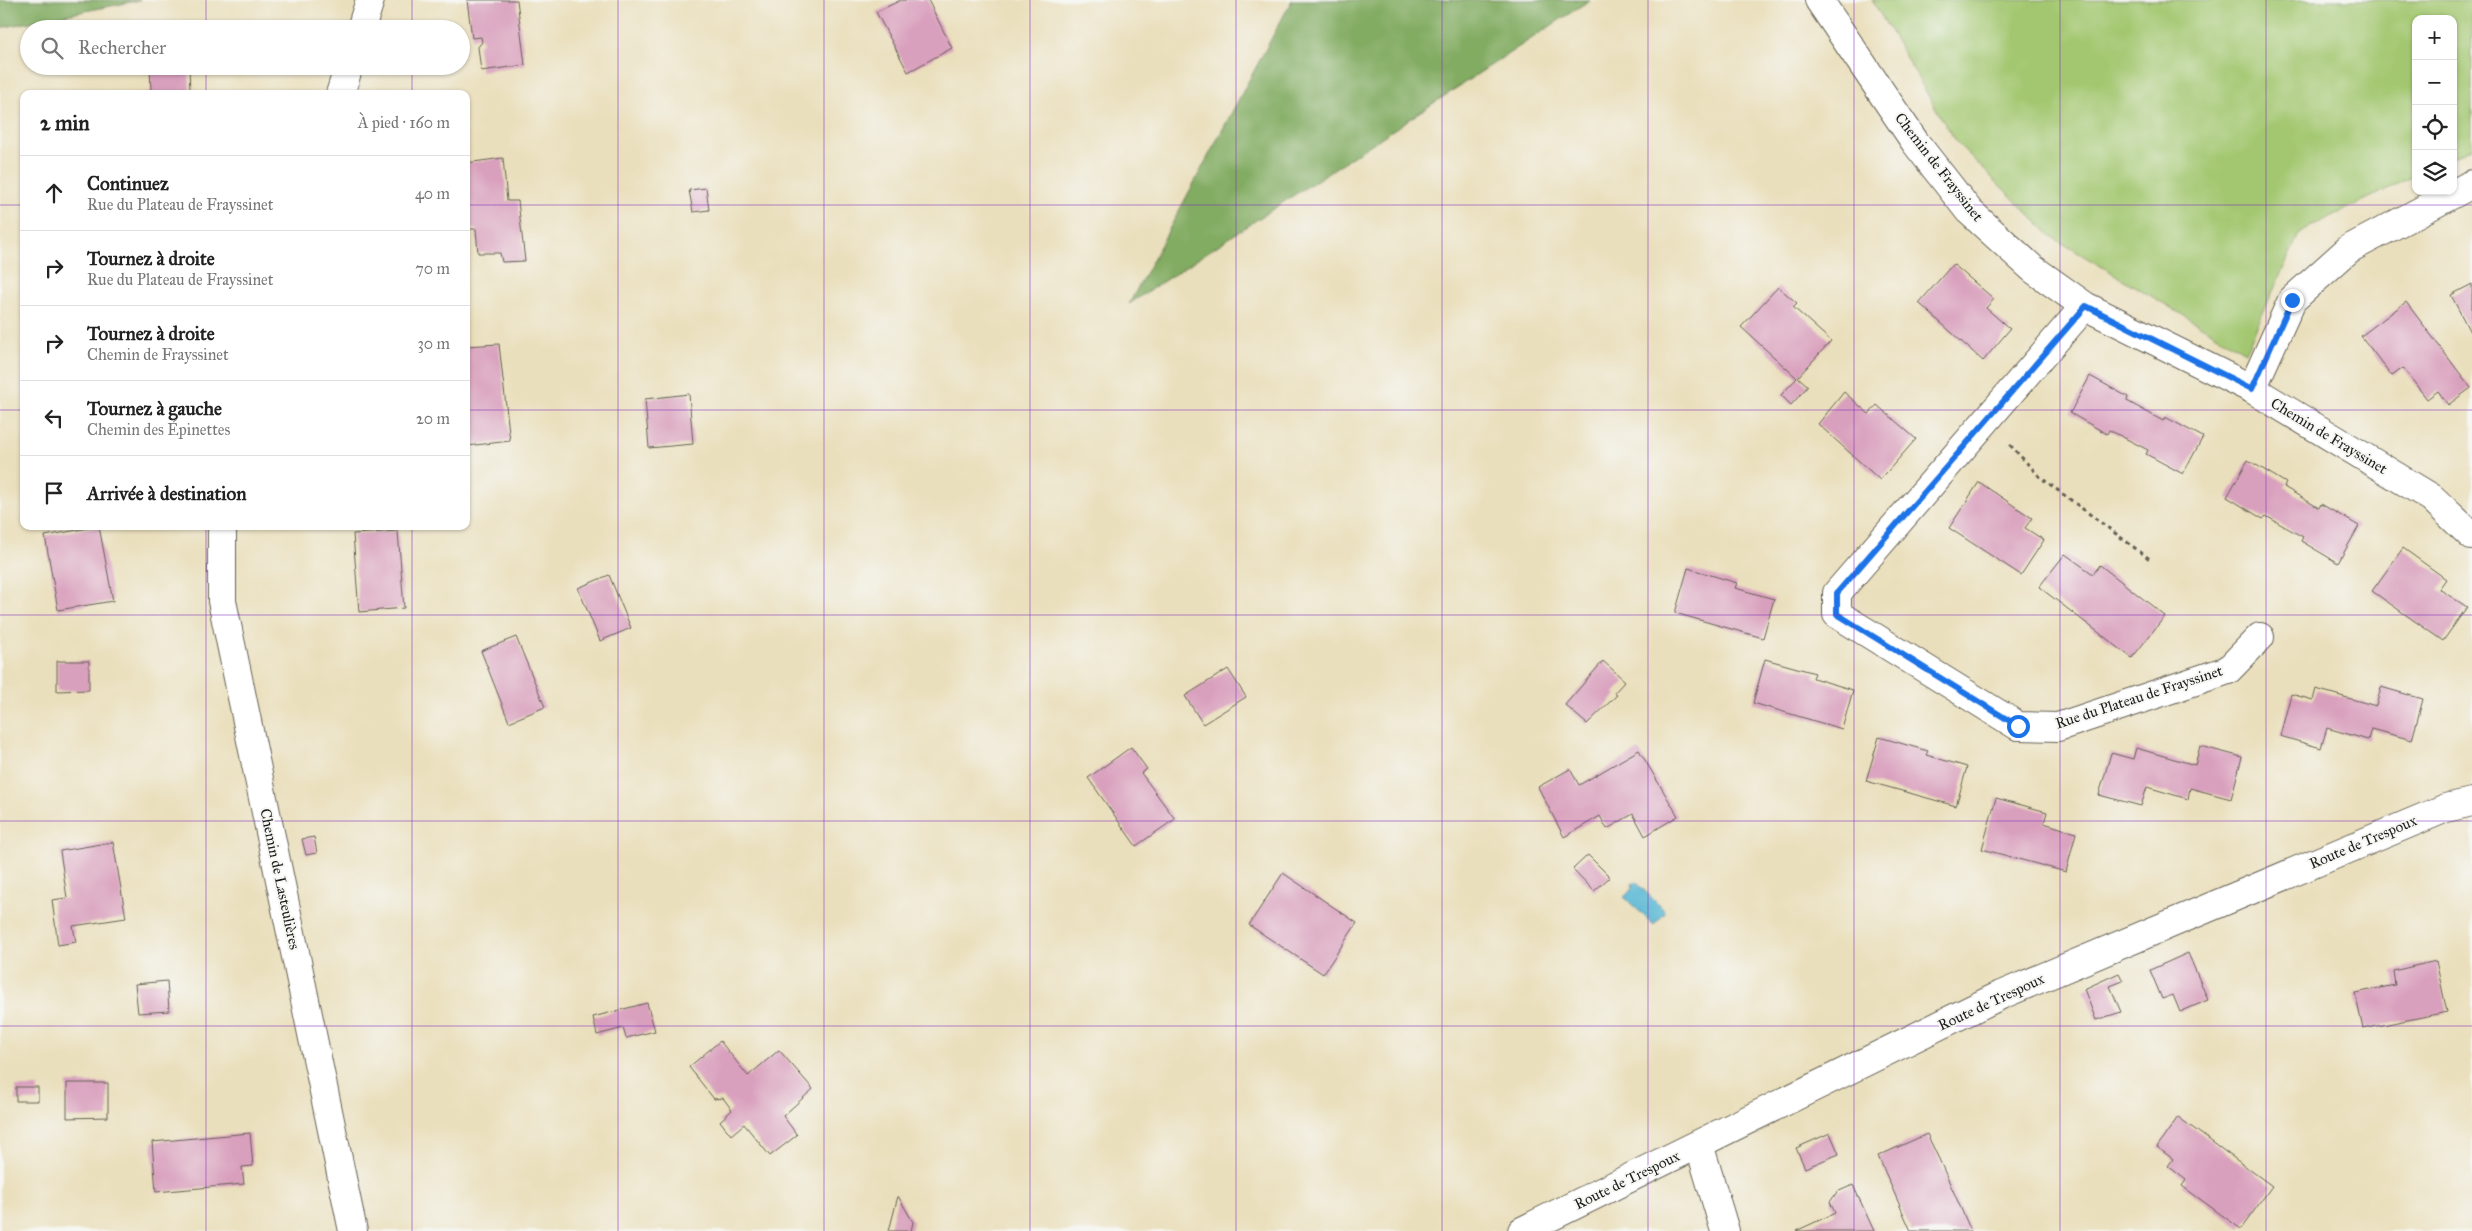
<!DOCTYPE html>
<html lang="fr">
<head>
<meta charset="utf-8">
<style>
  :root { --surface:#fff; --page:#f6f6f6; --text:#222; --muted:#767676; --line:#e0e0e0 }
  body { margin:0; font-family:"IM FELL Great Primer",serif; background:var(--page); color:var(--text) }
  .controls { position:absolute; right:15px; top:15px; display:grid; overflow:hidden; border-radius:10px; box-shadow:0 1px 4px #0004 }
  .controls button { width:45px; height:45px; display:grid; place-items:center; padding:0; border:0; border-bottom:1px solid var(--line); background:var(--surface); color:var(--text); font:25px sans-serif }
  .stop { position:absolute; width:15px; height:15px; margin:-11px; border:4px solid #1a73e8; border-radius:50%; background:#fff }
  .stop.end { background:#1a73e8; border-color:#fff; box-shadow:0 1px 5px #0008 }
  .list { margin:0; padding:0; list-style:none }
  h2 { display:flex; justify-content:space-between; align-items:center; height:65px; margin:0; padding:0 20px; font-size:21px }
  h2 small { font-size:16px; font-weight:400; color:var(--muted) }
  .list li { display:grid; grid-template-columns:32px 1fr auto; gap:15px; align-items:center; box-sizing:border-box; height:75px; padding:0 20px; border-top:1px solid var(--line) }
  .list b { display:block; font-size:19px; white-space:nowrap }
  .list p { margin:0; font-size:16px; white-space:nowrap; color:var(--muted) }
  .list em { font-size:16px; font-style:normal; color:var(--muted) }
  .icon { flex:none; width:28px; height:28px; fill:none; stroke:currentColor; stroke-width:2; stroke-linecap:round; stroke-linejoin:round }
  .map { position:relative; flex:none; width:2472px; height:1231px; overflow:hidden }
  .search { position:absolute; background:var(--surface); box-shadow:0 1px 4px #0004; left:20px; top:20px; width:450px; height:55px; display:flex; align-items:center; gap:12px; box-sizing:border-box; padding:0 18px; border-radius:28px; color:var(--muted); font-size:19px }
  .panel { position:absolute; background:var(--surface); box-shadow:0 1px 4px #0004; left:20px; top:90px; width:450px; height:440px; border-radius:10px }
  .map>svg:first-child { display:block }
  .green { fill:#a3c770; stroke:#607246 }
  .forest { fill:#82ac62; stroke:#4f643f }
  .water { fill:#54b6d3; stroke:#386978 }
  .building { fill:#d9a0bd }
  .lines { fill:none; stroke-linecap:round; stroke-linejoin:round }
  .minor-casing { stroke:#646054; stroke-width:30 }
  .path { stroke:#646054; stroke-width:3; stroke-dasharray:4 4; stroke-linecap:butt }
  .minor { stroke:#fff; stroke-width:28 }
  .route { stroke:#1a73e8; stroke-width:6 }
  .grid { fill:none; stroke:#7b2cbf; stroke-width:1; stroke-opacity:0.55 }
  .labels { text-anchor:middle; stroke-width:4; stroke-linejoin:round; paint-order:stroke }
  .street-label { font-size:15px; fill:#1c1c1c; stroke:#f6f6f2 }
</style>
</head>
<body>
<div class="map">
<svg width="2472" height="1231" viewBox="0 0 2472 1231">
  <rect width="100%" height="100%" fill="#f6f6f2"/>
  <filter id="ink" filterUnits="userSpaceOnUse"><feTurbulence type="fractalNoise" baseFrequency=".02" numOctaves="2"/><feDisplacementMap in="SourceGraphic" scale="10" xChannelSelector="R" yChannelSelector="G"/><feConvolveMatrix kernelMatrix="1 2 1 2 8 2 1 2 1" color-interpolation-filters="sRGB"/></filter>
  <filter id="wash" filterUnits="userSpaceOnUse"><feTurbulence type="fractalNoise" baseFrequency=".0096" numOctaves="4" result="noise"/><feDisplacementMap in="SourceGraphic" scale="20" xChannelSelector="R" yChannelSelector="G"/><feGaussianBlur stdDeviation="1.12" result="paint"/><feColorMatrix in="noise" values="0 0 0 0 0 0 0 0 0 0 0 0 0 0 0 0 0 1.4 0 .05"/><feComposite in="paint" operator="in"/></filter>
  <g filter="url(#wash)">
    <rect width="100%" height="100%" fill="#eadfbc"/>
    <path class="green" d="M 1872,0 L 2472,0 L 2472,148 L 2453,157 L 2453,19 L 2416,19 L 2416,175 L 2300,232 L 2245,352 L 2052,237 L 1955,141 Z"/>
    <path class="forest" d="M 0,0 L 141,0 L 0,28 Z
      M 1292,0 L 1590,0 L 1129,304 Z"/>
    <path class="water" d="M 1636,882 L 1666,912 L 1654,925 L 1624,897 L 1633,888 L 1632,884 Z"/>
    <g id="blocks">
      <path class="building" d="M 467,0 L 517,0 L 525,65 L 481,71 L 478,47 L 482,42 L 481,37 L 472,38 Z
        M 901,0 L 928,0 L 952,48 L 908,72 L 876,12 Z
        M 150,66 L 189,66 L 190,94 L 134,94 L 151,92 Z
        M 503,158 L 507,201 L 518,201 L 525,261 L 502,262 L 500,253 L 478,253 L 476,229 L 466,229 L 466,163 Z
        M 706,188 L 709,210 L 693,212 L 689,190 Z
        M 1953,264 L 1994,299 L 1986,308 L 2010,329 L 1983,361 L 1919,303 Z
        M 2472,284 L 2472,331 L 2470,332 L 2451,295 Z
        M 1778,287 L 1797,303 L 1793,307 L 1831,341 L 1798,377 L 1808,386 L 1791,405 L 1781,395 L 1797,378 L 1741,327 Z
        M 2406,302 L 2471,388 L 2448,405 L 2438,391 L 2427,399 L 2403,368 L 2392,376 L 2361,336 Z
        M 499,344 L 510,441 L 467,446 L 466,346 Z
        M 2090,376 L 2128,397 L 2127,401 L 2163,421 L 2165,417 L 2203,437 L 2183,474 L 2146,454 L 2148,450 L 2109,430 L 2107,434 L 2070,413 Z
        M 1844,392 L 1869,414 L 1877,405 L 1916,439 L 1880,480 L 1818,424 Z
        M 689,394 L 693,444 L 649,448 L 645,399 Z
        M 2248,460 L 2286,483 L 2284,487 L 2319,508 L 2321,504 L 2359,526 L 2338,563 L 2301,541 L 2303,537 L 2266,516 L 2263,519 L 2227,497 Z
        M 1979,482 L 2032,518 L 2025,528 L 2044,540 L 2021,575 L 1949,528 Z
        M 99,526 L 113,601 L 58,610 L 45,536 Z
        M 398,531 L 404,608 L 359,612 L 353,534 Z
        M 2403,548 L 2446,579 L 2439,589 L 2467,607 L 2443,641 L 2372,591 Z
        M 2065,554 L 2093,574 L 2100,565 L 2165,616 L 2132,658 L 2039,587 Z
        M 1688,568 L 1737,583 L 1735,588 L 1774,599 L 1763,638 L 1675,613 Z
        M 609,575 L 631,628 L 600,641 L 578,588 Z
        M 516,637 L 545,707 L 509,722 L 481,651 Z
        M 1765,659 L 1815,673 L 1813,678 L 1853,690 L 1842,729 L 1753,703 Z
        M 57,661 L 89,661 L 89,690 L 57,691 Z
        M 1603,661 L 1625,681 L 1614,693 L 1617,695 L 1587,724 L 1565,705 Z
        M 1228,669 L 1246,697 L 1203,724 L 1185,696 Z
        M 2381,687 L 2423,699 L 2412,740 L 2371,729 L 2368,740 L 2327,728 L 2321,748 L 2280,736 L 2291,694 L 2313,700 L 2316,689 L 2376,706 Z
        M 1879,737 L 1928,751 L 1926,755 L 1967,767 L 1956,806 L 1866,781 Z
        M 2200,746 L 2242,757 L 2231,799 L 2190,788 L 2188,799 L 2147,787 L 2141,806 L 2099,795 L 2111,753 L 2133,759 L 2136,748 L 2195,765 Z
        M 1131,747 L 1147,769 L 1141,773 L 1175,819 L 1136,846 L 1088,778 Z
        M 1639,750 L 1678,816 L 1645,836 L 1633,814 L 1607,829 L 1600,816 L 1564,837 L 1538,787 L 1570,769 L 1579,785 Z
        M 1996,798 L 2047,812 L 2044,823 L 2076,833 L 2066,872 L 1982,849 Z
        M 314,837 L 317,853 L 306,855 L 302,839 Z
        M 113,842 L 126,918 L 73,926 L 76,942 L 58,945 L 52,900 L 67,898 L 60,851 Z
        M 1588,855 L 1610,877 L 1594,891 L 1573,869 Z
        M 1283,873 L 1357,923 L 1323,974 L 1249,925 Z
        M 2188,953 L 2208,1000 L 2180,1012 L 2173,995 L 2162,999 L 2150,970 Z
        M 2436,961 L 2447,1012 L 2363,1029 L 2355,993 L 2395,985 L 2393,971 Z
        M 2119,973 L 2123,981 L 2110,986 L 2121,1012 L 2096,1020 L 2084,989 Z
        M 167,981 L 169,1011 L 138,1013 L 135,984 Z
        M 647,1003 L 655,1031 L 626,1038 L 623,1028 L 597,1035 L 593,1017 Z
        M 720,1041 L 748,1076 L 779,1050 L 813,1089 L 783,1116 L 797,1135 L 770,1156 L 744,1124 L 731,1135 L 720,1121 L 732,1110 L 723,1098 L 714,1099 L 689,1067 Z
        M 67,1083 L 108,1083 L 108,1117 L 67,1118 Z
        M 16,1087 L 38,1087 L 38,1101 L 16,1101 Z
        M 2178,1117 L 2272,1186 L 2241,1229 L 2182,1186 L 2186,1180 L 2168,1166 L 2173,1159 L 2157,1147 Z
        M 250,1133 L 253,1166 L 242,1167 L 244,1184 L 156,1192 L 152,1142 Z
        M 1830,1133 L 1839,1154 L 1805,1168 L 1796,1148 Z
        M 1927,1134 L 1939,1159 L 1971,1231 L 1911,1231 L 1878,1156 Z
        M 1853,1185 L 1874,1231 L 1796,1231 L 1835,1213 L 1830,1202 L 1837,1192 Z
        M 898,1196 L 913,1222 L 911,1231 L 889,1231 Z"/>
    </g>
  </g>
  <g filter="url(#ink)">
    <use href="#blocks" fill-opacity="0" stroke="#646054" stroke-width="1"/>
    <g class="lines">
      <g class="minor-casing">
        <path id="minor" d="M 1819,0 L 1915,142 L 1969,211 L 2033,269 L 2085,306 L 2252,389 L 2432,498 L 2472,536
          M 361,29 L 370,0
          M 340,94 L 349,66
          M 2085,306 L 1837,593 L 1837,614 L 2018,726 L 2058,727 L 2228,670 L 2260,637
          M 2252,389 L 2292,300 L 2349,249 L 2472,184
          M 222,526 L 222,601 L 353,1231
          M 1699,1144 L 1725,1231
          M 1522,1231 L 2001,995 L 2446,808 L 2472,802"/>
      </g>
      <path class="path" d="M 2010,445 L 2040,477 L 2151,560"/>
      <use href="#minor" class="minor"/>
    </g>
  </g>
  <g class="lines" filter="url(#ink)">
    <path class="route" d="M 2018,726 L 1837,614 L 1837,593 L 2086,306 L 2252,389 L 2292,300"/>
  </g>
  <path class="grid" d="M 206,0 L 206,29M 412,0 L 412,29M 618,0 L 618,1231M 824,0 L 824,1231M 1030,0 L 1030,1231M 1236,0 L 1236,1231M 1442,0 L 1442,1231M 1648,0 L 1648,1231M 1854,0 L 1854,1231M 2060,0 L 2060,1231M 2266,0 L 2266,1231M 206,66 L 206,94M 412,66 L 412,94M 0,205 L 24,205M 466,205 L 2472,205M 0,410 L 24,410M 466,410 L 2472,410M 206,526 L 206,1231M 412,526 L 412,1231M 0,615 L 2472,615M 0,821 L 2472,821M 0,1026 L 2472,1026"/>
  <g class="labels">
    <g class="street-label">
      <text transform="translate(1939 167) rotate(52)" y="5">Chemin de Frayssinet</text>
      <text transform="translate(2329 436) rotate(31)" y="5">Chemin de Frayssinet</text>
      <text transform="translate(2139 697) rotate(-18)" y="5">Rue du Plateau de Frayssinet</text>
      <text transform="translate(2363 842) rotate(-23)" y="5">Route de Trespoux</text>
      <text transform="translate(280 879) rotate(78)" y="5">Chemin de Lasteulières</text>
      <text transform="translate(1991 1002) rotate(-25)" y="5">Route de Trespoux</text>
      <text transform="translate(1627 1180) rotate(-26)" y="5">Route de Trespoux</text>
    </g>
  </g>
</svg>
<div class="controls">
<button>+</button>
<button>−</button>
<button><svg class="icon" aria-label="locate" viewBox="0 0 24 24"><circle cx="12" cy="12" r="6"/><path d="M12 2v4M12 18v4M2 12h4M18 12h4"/></svg></button>
<button><svg class="icon" aria-label="layers" viewBox="0 0 24 24"><path d="M12 4l9 5-9 5-9-5zM3 14l9 5 9-5"/></svg></button>
</div>
<div class="stop" style="left:2018px;top:726px"></div>
<div class="stop end" style="left:2292px;top:300px"></div>
<div class="search"><svg class="icon" aria-label="search" viewBox="0 0 24 24"><circle cx="10" cy="10" r="6"/><path d="M15 15l6 6"/></svg>Rechercher</div>
<section class="panel">
<h2>2 min<small>À pied · 160 m</small></h2>
<ul class="list">
<li><svg class="icon" aria-label="ahead" viewBox="0 0 24 24"><path d="M12 20V5M6 11l6-6 6 6"/></svg><div><b>Continuez</b><p>Rue du Plateau de Frayssinet</p></div><em>40 m</em></li>
<li><svg class="icon" aria-label="right" viewBox="0 0 24 24"><path d="M7 20v-9h11M14 6l5 5-5 5"/></svg><div><b>Tournez à droite</b><p>Rue du Plateau de Frayssinet</p></div><em>70 m</em></li>
<li><svg class="icon" aria-label="right" viewBox="0 0 24 24"><path d="M7 20v-9h11M14 6l5 5-5 5"/></svg><div><b>Tournez à droite</b><p>Chemin de Frayssinet</p></div><em>30 m</em></li>
<li><svg class="icon" aria-label="left" viewBox="0 0 24 24"><path d="M17 20v-9H6M10 6l-5 5 5 5"/></svg><div><b>Tournez à gauche</b><p>Chemin des Épinettes</p></div><em>20 m</em></li>
<li><svg class="icon" aria-label="arrive" viewBox="0 0 24 24"><path d="M6 21V4h12l-3 4 3 4H6"/></svg><div><b>Arrivée à destination</b></div></li>
</ul>
</section>
</div>
</body>
</html>
